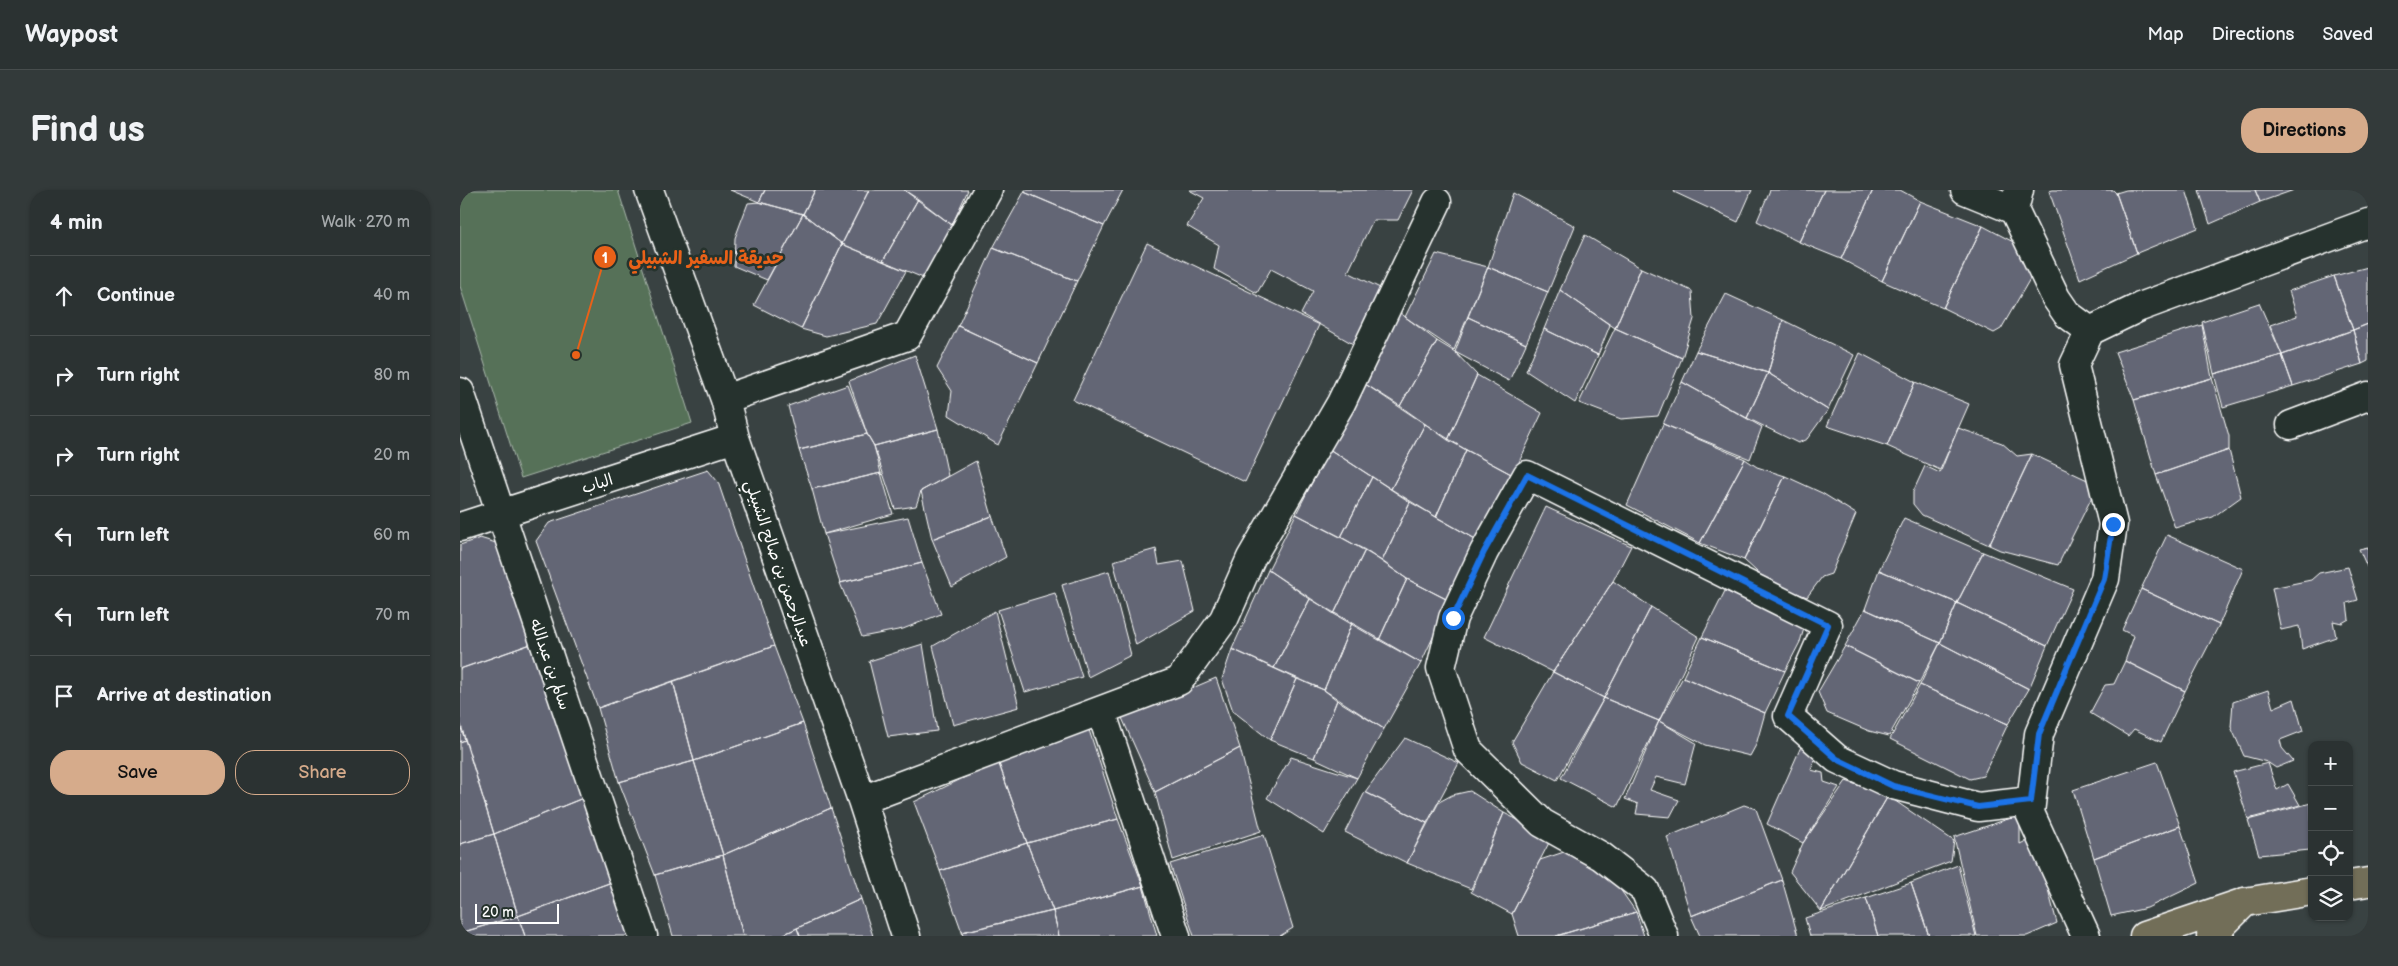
<!DOCTYPE html>
<html lang="en">
<head>
<meta charset="utf-8">
<style>
  :root { --surface:#2b3232; --page:#333a3a; --text:#f1f3f6; --muted:#a6aaac; --line:#474d4d; --accent:#d6ab8b }
  body { margin:0; font-family:"Balsamiq Sans","Playpen Sans Arabic",sans-serif; background:var(--page); color:var(--text) }
  .controls { position:absolute; right:15px; bottom:15px; display:grid; overflow:hidden; border-radius:10px; box-shadow:0 1px 4px #0004 }
  .controls button { width:45px; height:45px; display:grid; place-items:center; padding:0; border:0; border-bottom:1px solid var(--line); background:var(--surface); color:var(--text); font:25px sans-serif }
  .scale { position:absolute; left:15px; bottom:12px; width:84px; box-sizing:border-box; padding-left:5px; border:2px solid #fff; border-top:0; font-size:14px; line-height:18px; white-space:nowrap; color:#fff; -webkit-text-stroke:4px #26332d; paint-order:stroke }
  .stop { position:absolute; width:15px; height:15px; margin:-11px; border:4px solid #1a73e8; border-radius:50%; background:#fff }
  .stop.end { background:#1a73e8; border-color:#fff; box-shadow:0 1px 5px #0008 }
  .list { margin:0; padding:0; list-style:none }
  h2 { display:flex; justify-content:space-between; align-items:center; height:65px; margin:0; padding:0 20px; font-size:21px }
  h2 small { font-size:16px; font-weight:400; color:var(--muted) }
  .list li { display:grid; grid-template-columns:32px 1fr auto; gap:15px; align-items:center; box-sizing:border-box; height:80px; padding:0 20px; border-top:1px solid var(--line) }
  .list b { display:block; font-size:19px; white-space:nowrap }
  .list em { font-size:16px; font-style:normal; color:var(--muted) }
  .actions { display:flex; gap:10px; padding:15px 20px }
  .actions a { flex:1; padding:11px 0; border:1px solid var(--accent); border-radius:20px; text-align:center; font-size:18px; color:var(--accent) }
  .actions .main { background:var(--accent); color:#111 }
  .icon { flex:none; width:28px; height:28px; fill:none; stroke:currentColor; stroke-width:2; stroke-linecap:round; stroke-linejoin:round }
  .map { position:relative; flex:none; width:1908px; height:746px; overflow:hidden; border-radius:20px }
  header { display:flex; align-items:center; gap:30px; box-sizing:border-box; height:70px; padding:0 25px; background:var(--surface); border-bottom:1px solid var(--line) }
  header strong { font-size:24px }
  nav { display:flex; gap:28px; margin-inline-start:auto; font-size:18px }
  .intro { display:flex; align-items:center; justify-content:space-between; box-sizing:border-box; height:120px; padding:0 30px }
  h1 { margin:0; font-size:35px }
  .button { padding:12px 22px; border-radius:20px; background:var(--accent); color:#111; font-size:18px; font-weight:700 }
  main { display:flex; gap:30px; padding:0 30px }
  aside { flex:1; background:var(--surface); border-radius:20px; box-shadow:0 1px 4px #0004 }
  .map>svg:first-child { display:block }
  .green { fill:#567158; stroke:#aab8ac }
  .building { fill:#646674; stroke:#fff }
  .lines { fill:none; stroke-linecap:round; stroke-linejoin:round }
  .minor-casing { stroke:#fff; stroke-width:31 }
  .major-casing { stroke:#fff; stroke-width:31 }
  .highway-casing { stroke:#fff; stroke-width:31 }
  .minor { stroke:#26332d; stroke-width:28 }
  .major { stroke:#726e59; stroke-width:28 }
  .highway { stroke:#726e59; stroke-width:28 }
  .route { stroke:#1a73e8; stroke-width:6 }
  .labels { text-anchor:middle; stroke-width:5; stroke-linejoin:round; paint-order:stroke }
  .street-label { font-size:16px; fill:#fff; stroke:#26332d }
  .leader { fill:none; stroke:#e96118; stroke-width:2 }
  .callout-dot { fill:#e96118; stroke:#26332d; stroke-width:2 }
  .mark-label { font-size:15px; text-anchor:middle; font-weight:bold; fill:#fff }
  .callout-label { font-size:18px; text-anchor:middle; font-weight:bold; fill:#e96118; stroke:#26332d; stroke-width:5; stroke-linejoin:round; paint-order:stroke }
</style>
</head>
<body>
<header>
<strong>Waypost</strong>
<nav><a>Map</a><a>Directions</a><a>Saved</a></nav>
</header>
<div class="intro"><h1>Find us</h1><a class="button">Directions</a></div>
<main>
<aside>
<h2>4 min<small>Walk · 270 m</small></h2>
<ul class="list">
<li><svg class="icon" aria-label="ahead" viewBox="0 0 24 24"><path d="M12 20V5M6 11l6-6 6 6"/></svg><div><b>Continue</b></div><em>40 m</em></li>
<li><svg class="icon" aria-label="right" viewBox="0 0 24 24"><path d="M7 20v-9h11M14 6l5 5-5 5"/></svg><div><b>Turn right</b></div><em>80 m</em></li>
<li><svg class="icon" aria-label="right" viewBox="0 0 24 24"><path d="M7 20v-9h11M14 6l5 5-5 5"/></svg><div><b>Turn right</b></div><em>20 m</em></li>
<li><svg class="icon" aria-label="left" viewBox="0 0 24 24"><path d="M17 20v-9H6M10 6l-5 5 5 5"/></svg><div><b>Turn left</b></div><em>60 m</em></li>
<li><svg class="icon" aria-label="left" viewBox="0 0 24 24"><path d="M17 20v-9H6M10 6l-5 5 5 5"/></svg><div><b>Turn left</b></div><em>70 m</em></li>
<li><svg class="icon" aria-label="arrive" viewBox="0 0 24 24"><path d="M6 21V4h12l-3 4 3 4H6"/></svg><div><b>Arrive at destination</b></div></li>
</ul>
<div class="actions"><a class="main">Save</a><a>Share</a></div>
</aside>
<div class="map">
<svg width="1908" height="746" viewBox="0 0 1908 746">
  <rect width="100%" height="100%" fill="#394242"/>
  <filter id="ink" filterUnits="userSpaceOnUse"><feTurbulence type="fractalNoise" baseFrequency=".02" numOctaves="2"/><feDisplacementMap in="SourceGraphic" scale="10" xChannelSelector="R" yChannelSelector="G"/><feConvolveMatrix kernelMatrix="1 2 1 2 8 2 1 2 1" color-interpolation-filters="sRGB"/></filter>
  <g filter="url(#ink)">
    <path class="green" d="M 158,0 L 232,233 L 61,288 L 0,96 L 0,0 Z"/>
    <path class="building" d="M 270,0 L 305,0 L 299,12 Z
      M 305,0 L 355,0 L 343,24 L 299,12 Z
      M 355,0 L 409,0 L 382,54 L 343,24 Z
      M 409,0 L 444,0 L 458,9 L 423,71 L 382,54 Z
      M 444,0 L 508,0 L 492,35 Z
      M 565,0 L 663,0 L 644,36 L 564,2 Z
      M 729,0 L 953,0 L 938,30 L 913,30 L 888,82 L 922,99 L 893,154 L 841,124 L 853,101 L 811,79 L 797,103 L 754,79 L 759,55 L 727,36 L 744,8 Z
      M 1215,0 L 1292,0 L 1278,32 L 1214,2 Z
      M 1310,0 L 1364,0 L 1339,52 L 1297,31 Z
      M 1364,0 L 1413,0 L 1381,69 L 1339,52 Z
      M 1413,0 L 1440,0 L 1460,11 L 1422,91 L 1381,69 Z
      M 1593,0 L 1653,0 L 1656,3 L 1677,63 L 1620,89 L 1589,1 Z
      M 1666,0 L 1726,0 L 1738,38 L 1677,63 L 1656,3 Z
      M 1739,0 L 1795,0 L 1800,12 L 1750,34 Z
      M 1795,0 L 1834,0 L 1800,12 Z
      M 564,2 L 644,36 L 617,91 L 533,58 Z
      M 1053,3 L 1115,36 L 1088,102 L 1028,77 Z
      M 458,9 L 492,35 L 468,90 L 423,71 Z
      M 1460,11 L 1523,36 L 1483,118 L 1422,91 Z
      M 299,12 L 343,24 L 307,90 L 274,76 L 275,48 L 288,13 Z
      M 343,24 L 382,54 L 341,139 L 294,115 Z
      M 1523,36 L 1559,55 L 1571,87 L 1541,139 L 1534,143 L 1483,118 Z
      M 1125,45 L 1181,78 L 1155,138 L 1100,100 Z
      M 687,53 L 859,135 L 785,292 L 613,210 Z
      M 382,54 L 446,81 L 417,134 L 366,146 L 341,139 Z
      M 533,58 L 617,91 L 578,173 L 498,136 Z
      M 976,64 L 1028,77 L 994,160 L 945,127 Z
      M 1028,77 L 1088,102 L 1066,154 L 1008,127 Z
      M 1908,77 L 1908,134 L 1893,140 L 1874,86 Z
      M 1181,78 L 1232,101 L 1234,129 L 1222,168 L 1155,138 Z
      M 1874,86 L 1893,140 L 1822,165 L 1810,135 L 1837,126 L 1829,101 Z
      M 1100,100 L 1150,135 L 1138,165 L 1084,139 Z
      M 1266,104 L 1323,130 L 1308,183 L 1236,161 Z
      M 1799,113 L 1822,165 L 1754,184 L 1742,132 Z
      M 935,119 L 977,151 L 940,216 L 902,192 Z
      M 1008,127 L 1066,154 L 1049,191 L 995,162 Z
      M 1323,130 L 1394,165 L 1368,220 L 1308,183 Z
      M 1908,134 L 1908,171 L 1902,174 L 1893,140 Z
      M 1742,135 L 1752,188 L 1674,210 L 1655,162 Z
      M 498,136 L 578,173 L 538,255 L 489,225 L 492,201 L 477,178 Z
      M 1155,138 L 1222,168 L 1198,226 L 1161,229 L 1119,213 Z
      M 1084,139 L 1138,165 L 1115,213 L 1066,181 Z
      M 1893,140 L 1902,174 L 1833,196 L 1822,165 Z
      M 977,151 L 995,162 L 1017,185 L 988,250 L 940,216 Z
      M 1236,161 L 1308,183 L 1287,228 L 1222,192 Z
      M 1400,163 L 1455,192 L 1427,256 L 1367,236 Z
      M 455,165 L 478,239 L 414,256 L 407,244 L 389,191 Z
      M 1822,165 L 1833,196 L 1763,217 L 1754,184 Z
      M 1308,183 L 1368,220 L 1347,249 L 1338,253 L 1287,228 Z
      M 1017,185 L 1082,223 L 1053,285 L 988,250 Z
      M 1752,188 L 1769,246 L 1769,260 L 1696,285 L 1674,210 Z
      M 902,192 L 965,234 L 931,299 L 869,259 Z
      M 1222,192 L 1302,237 L 1290,269 L 1203,234 Z
      M 1455,192 L 1509,214 L 1480,280 L 1427,256 Z
      M 388,195 L 407,244 L 339,260 L 328,216 Z
      M 965,234 L 1006,260 L 976,327 L 931,299 Z
      M 1203,234 L 1285,269 L 1240,353 L 1167,315 Z
      M 1498,238 L 1542,253 L 1557,266 L 1572,264 L 1529,355 L 1462,325 L 1453,314 L 1453,302 L 1465,276 L 1480,283 Z
      M 478,239 L 488,286 L 461,301 L 456,316 L 435,319 L 414,256 Z
      M 407,244 L 414,256 L 421,283 L 352,299 L 339,260 Z
      M 869,259 L 912,287 L 881,347 L 836,324 Z
      M 1006,260 L 1053,285 L 1019,351 L 976,327 Z
      M 1769,260 L 1781,307 L 1753,327 L 1715,338 L 1696,285 Z
      M 1572,264 L 1638,295 L 1598,375 L 1540,360 L 1529,355 Z
      M 1285,269 L 1297,277 L 1325,286 L 1284,370 L 1240,353 Z
      M 516,271 L 532,326 L 472,349 L 461,301 Z
      M 248,280 L 258,292 L 314,456 L 138,518 L 76,351 L 89,333 Z
      M 421,283 L 433,324 L 364,344 L 352,299 Z
      M 1325,286 L 1362,303 L 1396,324 L 1371,384 L 1362,387 L 1347,407 L 1308,392 L 1284,370 Z
      M 912,287 L 950,312 L 922,371 L 881,347 Z
      M 950,312 L 1019,351 L 990,411 L 947,389 L 922,371 Z
      M 1086,317 L 1171,356 L 1153,391 L 1093,482 L 1024,447 Z
      M 836,324 L 905,360 L 874,424 L 808,380 Z
      M 532,326 L 546,367 L 492,397 L 472,349 Z
      M 448,327 L 462,373 L 380,393 L 364,344 Z
      M 1444,328 L 1523,362 L 1497,413 L 1419,380 Z
      M 1707,345 L 1783,379 L 1759,435 L 1681,399 Z
      M 20,348 L 36,353 L 71,454 L 0,479 L 0,355 Z
      M 1908,357 L 1908,379 L 1899,359 Z
      M 696,359 L 699,375 L 723,371 L 735,421 L 676,455 L 653,371 Z
      M 905,360 L 947,389 L 919,450 L 874,424 Z
      M 1523,362 L 1613,399 L 1587,456 L 1497,413 Z
      M 462,373 L 481,424 L 443,439 L 402,447 L 380,393 Z
      M 1888,377 L 1898,410 L 1887,413 L 1889,429 L 1882,433 L 1873,431 L 1876,447 L 1842,459 L 1839,436 L 1821,440 L 1812,398 L 1851,390 L 1859,383 Z
      M 808,380 L 850,409 L 814,478 L 772,459 Z
      M 1419,380 L 1497,413 L 1480,453 L 1405,419 Z
      M 649,381 L 671,465 L 628,487 L 602,395 Z
      M 947,389 L 990,411 L 961,473 L 919,450 Z
      M 1153,391 L 1191,417 L 1144,508 L 1093,482 Z
      M 1681,399 L 1759,435 L 1725,501 L 1665,471 L 1674,446 L 1662,440 Z
      M 1265,401 L 1345,435 L 1340,452 L 1325,481 L 1242,447 Z
      M 595,403 L 622,487 L 565,502 L 538,420 Z
      M 850,409 L 892,433 L 864,500 L 814,478 Z
      M 1497,413 L 1587,456 L 1569,499 L 1480,453 Z
      M 1191,417 L 1239,447 L 1199,531 L 1144,508 Z
      M 1405,419 L 1480,453 L 1459,493 L 1385,456 Z
      M 535,421 L 559,517 L 493,535 L 473,456 Z
      M 892,433 L 961,473 L 924,539 L 864,500 Z
      M 1242,447 L 1325,481 L 1305,523 L 1223,487 Z
      M 1480,453 L 1569,499 L 1548,534 L 1460,495 Z
      M 71,454 L 123,608 L 34,644 L 0,532 L 0,479 Z
      M 463,454 L 477,541 L 428,547 L 409,471 Z
      M 314,456 L 343,533 L 234,571 L 213,491 Z
      M 1385,456 L 1459,493 L 1429,546 L 1409,541 L 1367,523 L 1358,502 Z
      M 772,459 L 837,489 L 810,550 L 773,521 L 762,489 Z
      M 1665,471 L 1725,501 L 1701,552 L 1674,539 L 1668,546 L 1630,523 L 1645,495 L 1654,494 Z
      M 1093,482 L 1144,508 L 1097,590 L 1062,572 L 1052,552 Z
      M 1223,487 L 1305,523 L 1296,555 L 1290,566 L 1245,555 L 1199,531 Z
      M 756,488 L 780,558 L 695,602 L 662,528 Z
      M 837,489 L 864,500 L 877,510 L 854,568 L 810,550 Z
      M 213,491 L 234,571 L 159,592 L 138,518 Z
      M 1460,495 L 1548,534 L 1523,586 L 1510,589 L 1430,549 Z
      M 1808,500 L 1813,518 L 1834,509 L 1843,541 L 1820,550 L 1822,558 L 1833,571 L 1816,578 L 1807,572 L 1784,566 L 1771,537 L 1773,512 Z
      M 1144,508 L 1199,531 L 1157,617 L 1101,588 Z
      M 877,510 L 924,539 L 897,588 L 854,568 Z
      M 1199,531 L 1236,553 L 1225,594 L 1196,587 L 1190,600 L 1219,610 L 1210,627 L 1176,624 L 1178,614 L 1165,609 Z
      M 343,533 L 371,618 L 263,665 L 234,571 Z
      M 0,535 L 5,550 L 0,552 Z
      M 629,540 L 658,629 L 567,653 L 538,571 Z
      M 945,548 L 999,573 L 967,633 L 905,602 Z
      M 5,550 L 34,644 L 0,654 L 0,552 Z
      M 1343,552 L 1359,558 L 1351,580 L 1363,583 L 1364,592 L 1379,597 L 1343,653 L 1307,634 Z
      M 780,558 L 801,641 L 713,670 L 695,602 Z
      M 831,567 L 897,588 L 864,644 L 807,608 Z
      M 234,571 L 263,665 L 195,685 L 159,592 Z
      M 538,571 L 567,653 L 480,681 L 454,612 Z
      M 1697,572 L 1720,636 L 1634,668 L 1613,600 Z
      M 1808,573 L 1817,600 L 1828,594 L 1840,615 L 1788,629 L 1773,582 Z
      M 1386,591 L 1428,606 L 1361,721 L 1330,682 L 1343,653 Z
      M 1010,601 L 1044,623 L 1011,699 L 947,673 L 979,612 L 992,605 Z
      M 905,602 L 967,633 L 947,673 L 885,642 Z
      M 1428,606 L 1494,651 L 1491,671 L 1361,721 Z
      M 123,608 L 152,692 L 58,726 L 34,644 Z
      M 1851,613 L 1852,664 L 1850,660 L 1799,665 L 1788,630 Z
      M 1284,615 L 1296,619 L 1322,690 L 1231,726 L 1207,647 Z
      M 371,618 L 401,709 L 320,746 L 283,746 L 263,665 Z
      M 1044,623 L 1092,647 L 1052,724 L 1011,702 Z
      M 1560,625 L 1560,654 L 1574,647 L 1597,733 L 1567,746 L 1517,746 L 1494,647 Z
      M 658,629 L 683,696 L 593,721 L 567,653 Z
      M 1720,636 L 1739,693 L 1687,718 L 1651,726 L 1634,668 Z
      M 34,644 L 58,726 L 0,743 L 0,654 Z
      M 804,645 L 833,738 L 820,746 L 734,746 L 710,674 Z
      M 567,653 L 593,721 L 502,742 L 480,681 Z
      M 1104,662 L 1139,669 L 1176,722 L 1096,746 L 1059,746 L 1052,724 L 1080,670 Z
      M 263,665 L 283,746 L 213,746 L 195,685 Z
      M 1498,675 L 1516,746 L 1469,746 L 1451,693 Z
      M 1322,690 L 1338,746 L 1240,746 L 1231,726 Z
      M 152,692 L 171,746 L 65,746 L 58,726 Z
      M 1451,693 L 1469,746 L 1418,746 L 1406,708 Z
      M 683,696 L 697,746 L 599,746 L 593,721 Z
      M 1406,708 L 1418,746 L 1350,746 L 1345,728 Z
      M 401,709 L 413,746 L 340,746 L 337,738 Z
      M 593,721 L 599,746 L 503,746 L 502,742 Z
      M 1176,722 L 1184,746 L 1096,746 Z
      M 58,726 L 65,746 L 0,746 L 0,743 Z
      M 337,738 L 340,746 L 320,746 Z"/>
    <g class="lines">
      <g class="minor-casing">
        <path id="minor" d="M 189,0 L 265,209 L 275,248 L 402,610 L 446,746
          M 1505,0 L 1554,20
          M 1559,0 L 1554,20 L 1596,108 L 1607,124 L 1630,141
          M 0,202 L 183,746
          M 265,209 L 447,146 L 528,0
          M 1831,235 L 1908,206
          M 0,337 L 275,248
          M 641,521 L 716,746
          M 402,610 L 719,491 L 764,429 L 791,368 L 881,213 L 977,12
          M 1204,746 L 1185,700 L 1141,666 L 1082,633 L 1008,560 L 981,478 L 993,428 L 1024,362 L 1067,285 L 1368,435 L 1328,526 L 1377,569 L 1433,595 L 1518,617 L 1571,611
          M 1626,746 L 1570,623 L 1579,544 L 1645,389 L 1653,334 L 1614,175 L 1630,141 L 1680,117 L 1908,33"/>
      </g>
      <g class="major-casing">
        <path id="major" d="M 1889,695 L 1908,692
          M 1684,746 L 1785,712 L 1852,701"/>
      </g>
      <g class="highway-casing">
        <path id="highway" d="M 1751,746 L 1785,712"/>
      </g>
      <use href="#minor" class="minor"/>
      <use href="#major" class="major"/>
      <use href="#highway" class="highway"/>
    </g>
  </g>
  <g class="lines" filter="url(#ink)">
    <path class="route" d="M 993,428 L 1024,362 L 1067,285 L 1368,435 L 1328,526 L 1377,569 L 1433,596 L 1518,617 L 1571,611 L 1579,544 L 1644,389 L 1653,334"/>
  </g>
  <g class="labels">
    <g class="street-label">
      <text transform="translate(137 293) rotate(-18)" y="6">الباب</text>
      <text transform="translate(319 373) rotate(71)" y="6">عبدالرحمن بن صالح الشبيلي</text>
      <text transform="translate(91 474) rotate(71)" y="6">سالم بن عبدالله</text>
    </g>
  </g>
  <path class="leader" d="M116 165L145 67"/>
  <g class="callout-dot">
    <circle cx="116" cy="165" r="5"/>
    <circle cx="145" cy="67" r="12"/>
  </g>
  <g class="mark-label">
    <text x="145" y="73">1</text>
  </g>
  <g class="callout-label">
    <text x="246" y="74">حديقة السفير الشبيلي</text>
  </g>
</svg>
<div class="controls">
<button>+</button>
<button>−</button>
<button><svg class="icon" aria-label="locate" viewBox="0 0 24 24"><circle cx="12" cy="12" r="6"/><path d="M12 2v4M12 18v4M2 12h4M18 12h4"/></svg></button>
<button><svg class="icon" aria-label="layers" viewBox="0 0 24 24"><path d="M12 4l9 5-9 5-9-5zM3 14l9 5 9-5"/></svg></button>
</div>
<div class="scale">20 m</div>
<div class="stop" style="left:993px;top:428px"></div>
<div class="stop end" style="left:1653px;top:334px"></div>
</div>
</main>
</body>
</html>
